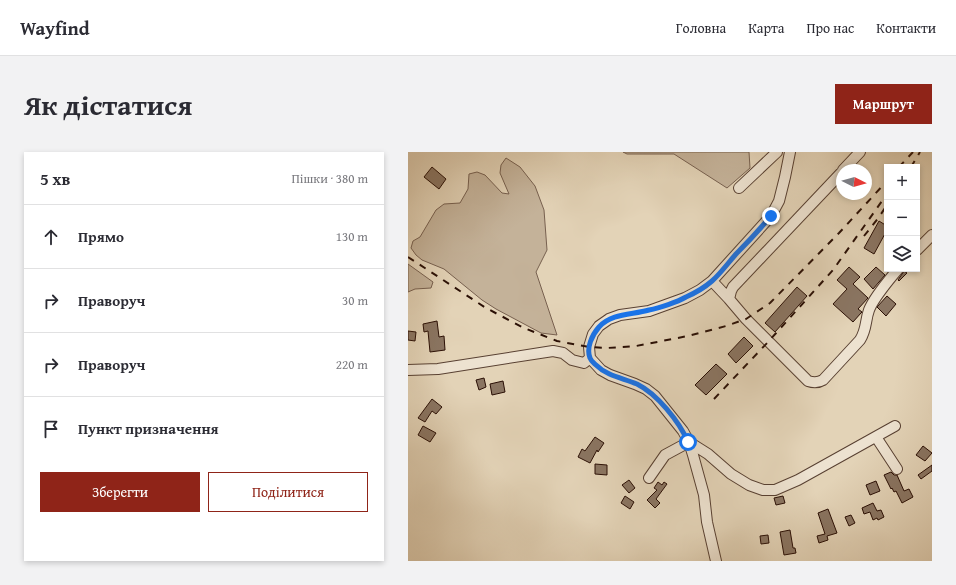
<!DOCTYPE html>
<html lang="uk">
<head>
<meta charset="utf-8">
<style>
  :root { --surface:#fff; --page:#f2f2f3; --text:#2b2b33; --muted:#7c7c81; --line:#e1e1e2; --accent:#8f2418 }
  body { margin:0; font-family:"Gentium Book Plus",serif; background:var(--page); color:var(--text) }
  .controls { position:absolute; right:12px; top:12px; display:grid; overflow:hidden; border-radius:0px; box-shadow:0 2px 6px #0003 }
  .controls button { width:36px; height:36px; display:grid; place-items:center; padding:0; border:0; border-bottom:1px solid var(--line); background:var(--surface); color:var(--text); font:20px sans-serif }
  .compass { position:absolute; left:428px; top:12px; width:36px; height:36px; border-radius:50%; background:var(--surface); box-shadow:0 2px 6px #0003; rotate:96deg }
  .stop { position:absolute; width:12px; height:12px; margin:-9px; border:3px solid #1a73e8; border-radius:50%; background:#fff }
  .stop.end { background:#1a73e8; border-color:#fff; box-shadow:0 1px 4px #0008 }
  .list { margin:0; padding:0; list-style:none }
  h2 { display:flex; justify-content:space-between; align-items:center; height:52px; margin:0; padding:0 16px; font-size:17px }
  h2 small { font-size:13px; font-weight:400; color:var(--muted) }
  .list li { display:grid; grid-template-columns:26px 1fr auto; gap:12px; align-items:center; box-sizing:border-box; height:64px; padding:0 16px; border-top:1px solid var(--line) }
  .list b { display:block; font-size:15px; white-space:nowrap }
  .list em { font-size:13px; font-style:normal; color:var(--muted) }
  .actions { display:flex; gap:8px; padding:12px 16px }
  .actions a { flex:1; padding:9px 0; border:1px solid var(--accent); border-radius:0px; text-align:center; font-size:14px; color:var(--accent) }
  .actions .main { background:var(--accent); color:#fff }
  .icon { flex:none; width:22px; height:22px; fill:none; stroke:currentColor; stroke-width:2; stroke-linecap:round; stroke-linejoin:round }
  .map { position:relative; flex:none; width:524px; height:409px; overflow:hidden; border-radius:0px }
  header { display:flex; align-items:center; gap:24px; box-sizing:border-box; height:56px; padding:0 20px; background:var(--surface); border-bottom:1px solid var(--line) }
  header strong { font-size:19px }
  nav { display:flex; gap:22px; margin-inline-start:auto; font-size:14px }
  .intro { display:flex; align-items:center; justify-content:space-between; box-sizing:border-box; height:96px; padding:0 24px }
  h1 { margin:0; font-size:28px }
  .button { padding:10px 18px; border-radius:0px; background:var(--accent); color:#fff; font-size:14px; font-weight:700 }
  main { display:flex; gap:24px; padding:0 24px }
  aside { flex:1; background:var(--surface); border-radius:0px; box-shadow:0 2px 6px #0003 }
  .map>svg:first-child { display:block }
  .green { fill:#c4b299; stroke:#77604f }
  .building { fill:#8a7562; stroke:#2a0f05 }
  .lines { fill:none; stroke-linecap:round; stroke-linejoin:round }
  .minor-casing { stroke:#584032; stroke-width:12 }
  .minor { stroke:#ede2d0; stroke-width:10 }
  .rail { stroke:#2a0f05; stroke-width:2; stroke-dasharray:7 7; stroke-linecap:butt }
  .route { stroke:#1a73e8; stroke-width:5 }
</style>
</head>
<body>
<header>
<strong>Wayfind</strong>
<nav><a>Головна</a><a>Карта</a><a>Про нас</a><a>Контакти</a></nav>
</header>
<div class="intro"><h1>Як дістатися</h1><a class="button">Маршрут</a></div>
<main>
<aside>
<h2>5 хв<small>Пішки · 380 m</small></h2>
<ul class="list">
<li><svg class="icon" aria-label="ahead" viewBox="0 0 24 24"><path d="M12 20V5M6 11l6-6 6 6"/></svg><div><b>Прямо</b></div><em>130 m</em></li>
<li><svg class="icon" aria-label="right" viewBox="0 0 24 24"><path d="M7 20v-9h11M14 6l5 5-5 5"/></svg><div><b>Праворуч</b></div><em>30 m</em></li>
<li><svg class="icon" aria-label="right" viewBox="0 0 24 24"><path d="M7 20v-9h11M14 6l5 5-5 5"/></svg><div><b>Праворуч</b></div><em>220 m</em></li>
<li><svg class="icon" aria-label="arrive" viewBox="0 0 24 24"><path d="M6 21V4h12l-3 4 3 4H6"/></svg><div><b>Пункт призначення</b></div></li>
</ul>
<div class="actions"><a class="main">Зберегти</a><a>Поділитися</a></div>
</aside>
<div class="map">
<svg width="524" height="409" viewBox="0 0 524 409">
  <rect width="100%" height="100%" fill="#e3d3b7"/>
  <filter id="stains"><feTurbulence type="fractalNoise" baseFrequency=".005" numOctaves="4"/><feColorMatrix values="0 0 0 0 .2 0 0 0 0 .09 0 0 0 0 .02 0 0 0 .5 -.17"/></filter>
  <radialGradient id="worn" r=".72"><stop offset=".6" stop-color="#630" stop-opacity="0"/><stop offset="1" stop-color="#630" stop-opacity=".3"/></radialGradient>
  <path class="green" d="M 215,0 L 341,0 L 342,16 L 319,36 L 266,2 L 219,2 Z
    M 98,6 L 112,15 L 127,34 L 136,58 L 139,98 L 128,120 L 149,183 L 133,181 L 88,157 L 74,148 L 36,117 L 14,108 L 8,103 L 3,96 L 5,89 L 12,85 L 28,58 L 36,52 L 52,51 L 60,37 L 61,22 L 69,20 L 77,23 L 94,41 L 101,42 L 92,21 L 93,13 Z
    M 0,112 L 25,130 L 23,136 L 7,137 L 0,140 Z"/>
  <path class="building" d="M 24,15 L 38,27 L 31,37 L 16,25 Z
    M 471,69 L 479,74 L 479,78 L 466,102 L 456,96 Z
    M 441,115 L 452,125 L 445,132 L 460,146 L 450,157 L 454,160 L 453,161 L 445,170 L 425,152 L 439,137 L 429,128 Z
    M 468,115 L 477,123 L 465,137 L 456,127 Z
    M 496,119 L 499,121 L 491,129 L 490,128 Z
    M 389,135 L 399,144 L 367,180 L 357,171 Z
    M 479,144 L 488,152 L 478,164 L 469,155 Z
    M 29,169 L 31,185 L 36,184 L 37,198 L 22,200 L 20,179 L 16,180 L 15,172 Z
    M 0,179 L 8,180 L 7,189 L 0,188 Z
    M 336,185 L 345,194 L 328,211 L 320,202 Z
    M 308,212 L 319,222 L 298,243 L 287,233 Z
    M 76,226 L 78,235 L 71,238 L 68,228 Z
    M 95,229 L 97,240 L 84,243 L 82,232 Z
    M 24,247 L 34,255 L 28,262 L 24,259 L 17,270 L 10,266 Z
    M 15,274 L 28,281 L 22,290 L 10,283 Z
    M 187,285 L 196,291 L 190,300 L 189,298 L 182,311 L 170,305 L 174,297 L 177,299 Z
    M 515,294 L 524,301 L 517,309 L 508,303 Z
    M 187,312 L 199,313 L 199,323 L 187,322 Z
    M 524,313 L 524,319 L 513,327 L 510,323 Z
    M 483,320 L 486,323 L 489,323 L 496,339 L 501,337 L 505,345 L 494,351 L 488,339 L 486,340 L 484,336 L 483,337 L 476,323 Z
    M 221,328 L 227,336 L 221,341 L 214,333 Z
    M 468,329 L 472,339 L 462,343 L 458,333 Z
    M 250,330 L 254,333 L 256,330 L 259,332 L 248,347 L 252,351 L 247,356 L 239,348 L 249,338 L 246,336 Z
    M 217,344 L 226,350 L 222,357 L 213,351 Z
    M 375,344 L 377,351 L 368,353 L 366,346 Z
    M 465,351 L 469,359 L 473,358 L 476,365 L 470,368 L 469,366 L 465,368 L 462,360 L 456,362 L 454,356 Z
    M 420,357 L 429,381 L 419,384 L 420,388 L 411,391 L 409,384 L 417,382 L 410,361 Z
    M 443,363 L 447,371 L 441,374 L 437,365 Z
    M 382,378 L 385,396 L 387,396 L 388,401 L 376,403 L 372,380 Z
    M 360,383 L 361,391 L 353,392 L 352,384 Z"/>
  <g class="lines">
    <g class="minor-casing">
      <path id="minor" d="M 435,18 L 452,0
        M 434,20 L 325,135 L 323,139 L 321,147 L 338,167 L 400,229 C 406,231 410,231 415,228 L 452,188 C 459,177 457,169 461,158 C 466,145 481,128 490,117
        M 331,36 L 369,0
        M 509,98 L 524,83
        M 304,129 L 321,147
        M 0,218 L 30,217 L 145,199 L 155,201 L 164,208 L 176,211 L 182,206
        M 468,285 L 489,317
        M 241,326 L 257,303 L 281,290 L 300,302 L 323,322 L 341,333 L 355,338 L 367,338 L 390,328 L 487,274
        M 308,409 L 299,370 L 296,343 L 285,303 L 281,290 L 275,279 L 247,244 L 238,237 L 227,232 L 202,223 L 193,218 L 182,206 L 181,195 L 185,182 L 191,174 L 201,167 L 212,163 L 241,159 L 277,146 L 292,138 L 304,129 L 363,64 L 371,49 L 377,25 L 382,0"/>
    </g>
    <use href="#minor" class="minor"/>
    <path class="rail" d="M 491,15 L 505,0
      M 503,15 L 512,0
      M 456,84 L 471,65 L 479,53
      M 0,105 L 78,156 L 116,176 L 149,189 L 181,195 L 199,196 L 228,194 L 280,184 L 318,174 L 338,167 L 362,151 L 431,81 L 479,29
      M 306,247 L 360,190 L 425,118 L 479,42"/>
  </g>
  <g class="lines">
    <path class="route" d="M 280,290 C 271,269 249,242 229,232 C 215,226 199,224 188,213 C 186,211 183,209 182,206 C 178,196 184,183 191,175 C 204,161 224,163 241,158 C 252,156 269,150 278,145 C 287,141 296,136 304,129 C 313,121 320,111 328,102 C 340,90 352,77 363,64"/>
  </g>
  <rect width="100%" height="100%" filter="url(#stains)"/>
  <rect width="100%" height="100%" fill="url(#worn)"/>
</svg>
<div class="controls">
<button>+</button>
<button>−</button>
<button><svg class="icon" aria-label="layers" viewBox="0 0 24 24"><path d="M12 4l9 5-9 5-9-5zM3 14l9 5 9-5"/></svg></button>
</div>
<svg class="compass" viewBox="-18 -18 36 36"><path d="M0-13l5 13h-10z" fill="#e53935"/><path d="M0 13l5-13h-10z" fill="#7c7c81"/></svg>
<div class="stop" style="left:280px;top:290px"></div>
<div class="stop end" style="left:363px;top:64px"></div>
</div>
</main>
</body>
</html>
